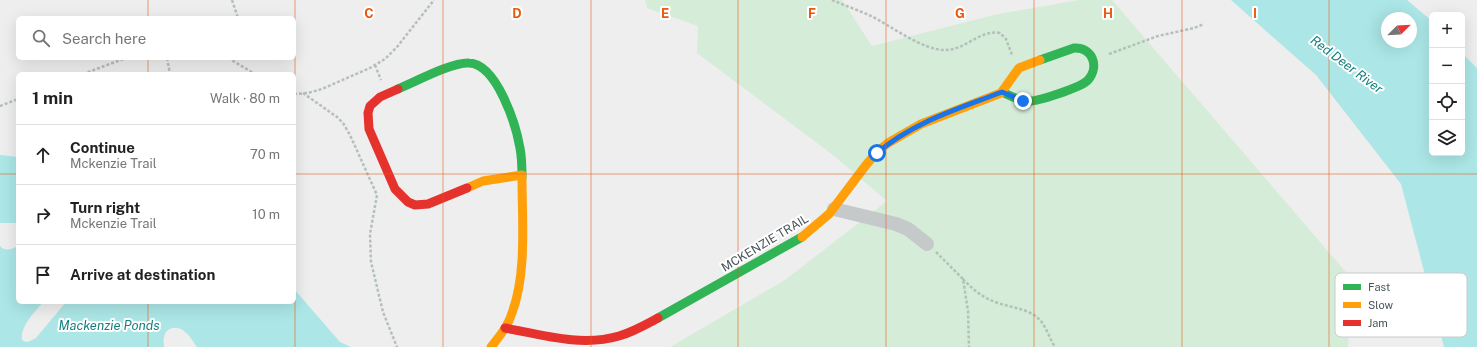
<!DOCTYPE html>
<html lang="en">
<head>
<meta charset="utf-8">
<style>
  :root { --surface:#fff; --page:#f6f6f6; --text:#222; --muted:#767676; --line:#e0e0e0 }
  body { margin:0; font-family:"Public Sans",sans-serif; background:var(--page); color:var(--text) }
  .controls { position:absolute; right:12px; top:12px; display:grid; overflow:hidden; border-radius:6px; box-shadow:0 4px 16px #0002 }
  .controls button { width:36px; height:36px; display:grid; place-items:center; padding:0; border:0; border-bottom:1px solid var(--line); background:var(--surface); color:var(--text); font:20px sans-serif }
  .compass { position:absolute; left:1381px; top:12px; width:36px; height:36px; border-radius:50%; background:var(--surface); box-shadow:0 4px 16px #0002; rotate:66deg }
  .stop { position:absolute; width:12px; height:12px; margin:-9px; border:3px solid #1a73e8; border-radius:50%; background:#fff }
  .stop.end { background:#1a73e8; border-color:#fff; box-shadow:0 1px 4px #0008 }
  .list { margin:0; padding:0; list-style:none }
  h2 { display:flex; justify-content:space-between; align-items:center; height:52px; margin:0; padding:0 16px; font-size:17px }
  h2 small { font-size:13px; font-weight:400; color:var(--muted) }
  .list li { display:grid; grid-template-columns:26px 1fr auto; gap:12px; align-items:center; box-sizing:border-box; height:60px; padding:0 16px; border-top:1px solid var(--line) }
  .list b { display:block; font-size:15px; white-space:nowrap }
  .list p { margin:0; font-size:13px; white-space:nowrap; color:var(--muted) }
  .list em { font-size:13px; font-style:normal; color:var(--muted) }
  .icon { flex:none; width:22px; height:22px; fill:none; stroke:currentColor; stroke-width:2; stroke-linecap:round; stroke-linejoin:round }
  .map { position:relative; flex:none; width:1477px; height:347px; overflow:hidden }
  .search { position:absolute; background:var(--surface); box-shadow:0 4px 16px #0002; left:16px; top:16px; width:280px; height:44px; display:flex; align-items:center; gap:10px; box-sizing:border-box; padding:0 14px; border-radius:6px; color:var(--muted); font-size:15px }
  .panel { position:absolute; background:var(--surface); box-shadow:0 4px 16px #0002; left:16px; top:72px; width:280px; height:232px; border-radius:6px }
  .map>svg:first-child { display:block }
  .green { fill:#d4ecd8 }
  .water { fill:#ace6e6; fill-rule:evenodd }
  .lines { fill:none; stroke-linecap:round; stroke-linejoin:round }
  .path { stroke:#b5c0bb; stroke-width:2.5; stroke-dasharray:3 2; stroke-linecap:butt }
  .street { stroke:#c5c9c9; stroke-width:14 }
  .fast { stroke:#30b455; stroke-width:9 }
  .slow { stroke:#ff9f0a; stroke-width:9 }
  .jam { stroke:#e5322d; stroke-width:9 }
  .route { stroke:#1a73e8; stroke-width:5 }
  .grid { fill:none; stroke:#e8590c; stroke-width:1; stroke-opacity:0.55 }
  .labels { text-anchor:middle; stroke-width:4; stroke-linejoin:round; paint-order:stroke }
  .street-label { font-size:12px; fill:#475458; stroke:#fff }
  .water-label { font-size:13px; font-style:italic; fill:#177f7f; stroke:#fff }
  .key { fill:#fff; stroke:#c8cccd; stroke-width:1 }
  .key-label { font-size:11px; fill:#475458 }
  .grid-label { font-size:13px; text-anchor:middle; font-weight:bold; fill:#e8590c; stroke:#fff; stroke-width:4; stroke-linejoin:round; paint-order:stroke }
</style>
</head>
<body>
<div class="map">
<svg width="1477" height="347" viewBox="0 0 1477 347">
  <rect width="100%" height="100%" fill="#eee"/>
  <path class="green" d="M 645,0 L 842,0 L 872,46 L 998,14 L 1079,0 L 1112,0 L 1351,278 L 1348,347 L 670,347 L 785,280 L 887,201 L 833,155 L 697,53 L 698,26 L 647,8 Z"/>
  <path class="water" d="M 1231,0 L 1407,0 L 1432,21 L 1432,153 L 1462,153 L 1462,53 L 1477,68 L 1477,347 L 1444,347 L 1401,184 L 1316,75 ZM 1387,18 L 1411,18 L 1411,42 L 1387,42 Z
    M 0,155 L 18,157 L 18,223 L 0,223 Z
    M 0,246 C 5,252 12,249 18,246 L 18,302 L 43,302 C 35,312 20,326 22,340 L 26,342 L 30,341 L 36,338 L 66,302 L 294,302 L 294,289 L 340,342 L 351,347 L 197,347 C 193,342 190,335 185,332 C 178,325 166,327 164,337 C 163,340 164,344 164,347 L 0,347 Z"/>
  <g class="lines">
    <path class="path" d="M 232,0 L 238,18
      M 832,0 C 844,5 857,10 869,15 C 890,25 923,51 946,50 C 965,50 981,29 1000,33 L 1006,39 L 1012,55
      M 1109,54 L 1158,36 L 1194,28 L 1204,24
      M 167,58 L 170,74
      M 228,58 L 255,74
      M 375,65 L 381,80
      M 83,74 L 126,58
      M 303,93 L 337,117 L 343,123 L 350,135 L 377,195 L 370,234 L 371,262 L 383,312 L 397,347
      M 294,94 L 308,93 L 322,89 L 370,68 L 385,59 L 397,47 L 434,0
      M 0,106 L 18,99
      M 936,252 L 963,279 L 968,311 L 969,347
      M 963,279 C 973,290 983,298 998,303 C 1012,308 1028,308 1040,320 C 1046,327 1050,339 1055,347"/>
    <path class="street" d="M 834,209 L 896,224 L 908,229 L 927,244"/>
    <path class="fast" d="M 398,89 C 415,82 452,62 469,63 C 497,64 516,125 520,148 C 522,158 522,168 522,178
      M 1002,92 C 1010,96 1019,101 1028,101 C 1037,102 1082,87 1088,80 C 1100,66 1092,47 1074,48 L 1040,60
      M 658,318 L 802,237"/>
    <path class="slow" d="M 467,188 L 483,181 L 522,175
      M 802,237 L 829,214 L 866,165 L 878,151 L 888,143 L 921,124 L 1001,93 L 1019,68 L 1040,60
      M 491,347 C 499,337 508,326 512,313 C 527,273 522,221 522,178"/>
    <path class="jam" d="M 398,89 L 380,97 L 370,106 L 368,113 L 369,129 L 395,189 L 408,202 L 415,205 L 428,204 L 467,188
      M 505,328 C 542,335 582,347 619,336 C 633,332 645,325 658,318"/>
  </g>
  <g class="lines">
    <path class="route" d="M 877,153 C 913,122 958,109 1002,92 L 1023,101"/>
  </g>
  <path class="grid" d="M 148,0 L 148,18M 295,0 L 295,347M 443,0 L 443,347M 591,0 L 591,347M 738,0 L 738,347M 886,0 L 886,347M 1034,0 L 1034,347M 1182,0 L 1182,347M 1329,0 L 1329,347M 148,58 L 148,74M 0,174 L 18,174M 294,174 L 1477,174M 148,302 L 148,347"/>
  <g class="labels">
    <g class="street-label">
      <text transform="translate(765 243) rotate(-31)" y="4">MCKENZIE TRAIL</text>
    </g>
    <g class="water-label">
      <text transform="translate(1347 64) rotate(37)" y="5">Red Deer River</text>
      <text x="109" y="330">Mackenzie Ponds</text>
    </g>
  </g>
  <rect x="1335" y="273" width="132" height="64" rx="6" class="key"/>
  <rect x="1343" y="284" width="18" height="6" fill="#30b455"/>
  <rect x="1343" y="302" width="18" height="6" fill="#ff9f0a"/>
  <rect x="1343" y="320" width="18" height="6" fill="#e5322d"/>
  <g class="key-label">
    <text x="1368" y="291">Fast</text>
    <text x="1368" y="309">Slow</text>
    <text x="1368" y="327">Jam</text>
  </g>
  <g class="grid-label">
    <text x="369" y="18">C</text>
    <text x="517" y="18">D</text>
    <text x="665" y="18">E</text>
    <text x="812" y="18">F</text>
    <text x="960" y="18">G</text>
    <text x="1108" y="18">H</text>
    <text x="1255" y="18">I</text>
  </g>
</svg>
<div class="controls">
<button>+</button>
<button>−</button>
<button><svg class="icon" aria-label="locate" viewBox="0 0 24 24"><circle cx="12" cy="12" r="6"/><path d="M12 2v4M12 18v4M2 12h4M18 12h4"/></svg></button>
<button><svg class="icon" aria-label="layers" viewBox="0 0 24 24"><path d="M12 4l9 5-9 5-9-5zM3 14l9 5 9-5"/></svg></button>
</div>
<svg class="compass" viewBox="-18 -18 36 36"><path d="M0-13l5 13h-10z" fill="#e53935"/><path d="M0 13l5-13h-10z" fill="#767676"/></svg>
<div class="stop" style="left:877px;top:153px"></div>
<div class="stop end" style="left:1023px;top:101px"></div>
<div class="search"><svg class="icon" aria-label="search" viewBox="0 0 24 24"><circle cx="10" cy="10" r="6"/><path d="M15 15l6 6"/></svg>Search here</div>
<section class="panel">
<h2>1 min<small>Walk · 80 m</small></h2>
<ul class="list">
<li><svg class="icon" aria-label="ahead" viewBox="0 0 24 24"><path d="M12 20V5M6 11l6-6 6 6"/></svg><div><b>Continue</b><p>Mckenzie Trail</p></div><em>70 m</em></li>
<li><svg class="icon" aria-label="right" viewBox="0 0 24 24"><path d="M7 20v-9h11M14 6l5 5-5 5"/></svg><div><b>Turn right</b><p>Mckenzie Trail</p></div><em>10 m</em></li>
<li><svg class="icon" aria-label="arrive" viewBox="0 0 24 24"><path d="M6 21V4h12l-3 4 3 4H6"/></svg><div><b>Arrive at destination</b></div></li>
</ul>
</section>
</div>
</body>
</html>
